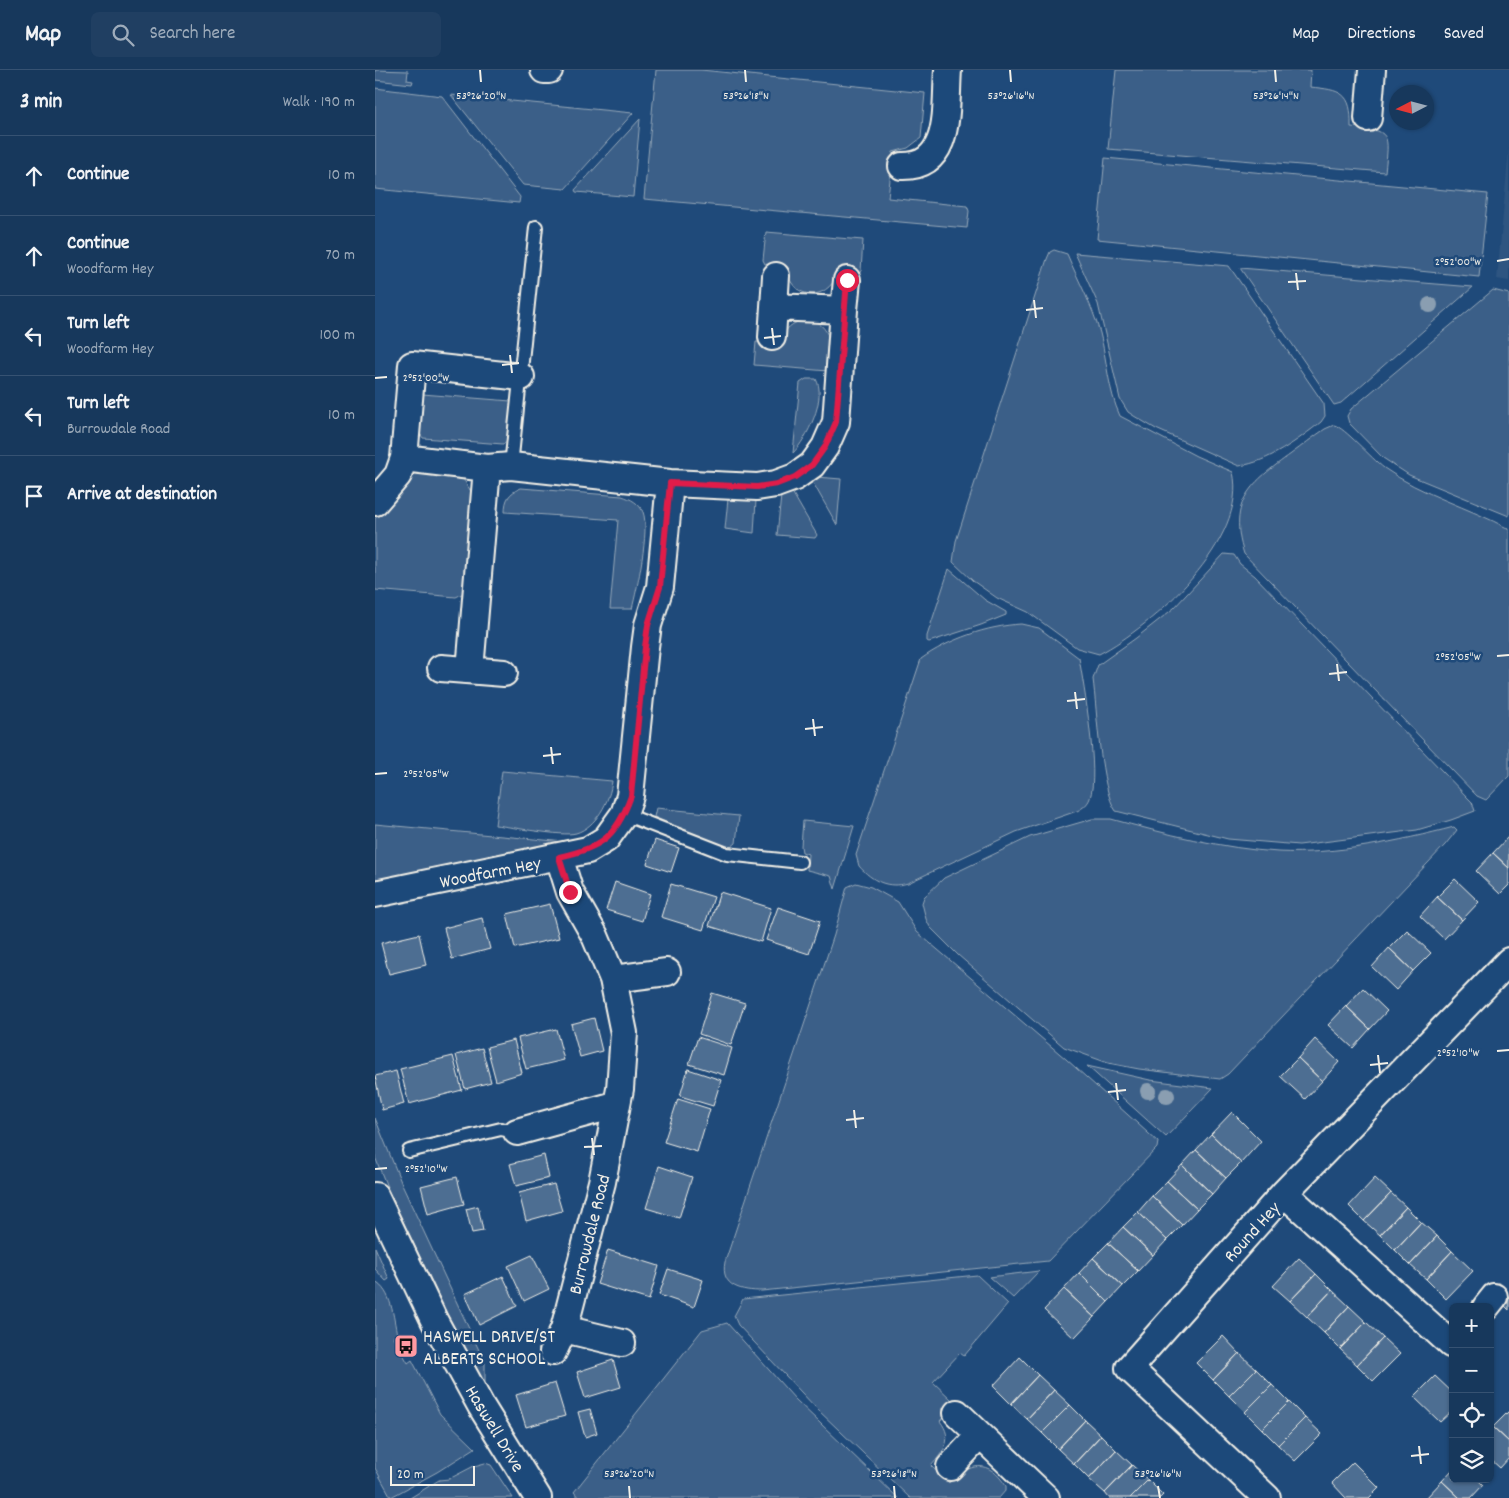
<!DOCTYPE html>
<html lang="en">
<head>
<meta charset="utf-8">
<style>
  :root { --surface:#17385c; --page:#203f62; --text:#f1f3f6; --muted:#9eacbb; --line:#365272 }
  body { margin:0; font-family:Dekko,sans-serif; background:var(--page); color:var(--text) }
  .controls { position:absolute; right:15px; bottom:15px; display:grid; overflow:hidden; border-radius:8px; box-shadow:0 1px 4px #0004 }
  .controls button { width:45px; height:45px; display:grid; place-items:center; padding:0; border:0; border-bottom:1px solid var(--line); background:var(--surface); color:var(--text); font:25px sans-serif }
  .compass { position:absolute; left:1014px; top:15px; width:45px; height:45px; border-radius:50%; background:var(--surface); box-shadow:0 1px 4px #0004; rotate:264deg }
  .scale { position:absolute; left:15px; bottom:12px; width:85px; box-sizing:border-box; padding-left:5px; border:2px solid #f4f1e8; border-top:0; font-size:14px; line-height:18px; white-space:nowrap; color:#f4f1e8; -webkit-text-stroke:4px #1f4a7a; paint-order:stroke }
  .stop { position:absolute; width:15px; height:15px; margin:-11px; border:4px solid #e11d48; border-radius:50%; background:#fff }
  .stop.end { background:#e11d48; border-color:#fff; box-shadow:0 1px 5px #0008 }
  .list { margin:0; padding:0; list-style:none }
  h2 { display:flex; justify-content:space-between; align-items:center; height:65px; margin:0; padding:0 20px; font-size:21px }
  h2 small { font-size:16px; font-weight:400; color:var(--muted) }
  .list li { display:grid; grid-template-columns:32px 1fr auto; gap:15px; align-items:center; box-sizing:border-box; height:80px; padding:0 20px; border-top:1px solid var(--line) }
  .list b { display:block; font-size:19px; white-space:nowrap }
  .list p { margin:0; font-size:16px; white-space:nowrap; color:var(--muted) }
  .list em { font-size:16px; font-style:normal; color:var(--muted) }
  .icon { flex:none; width:28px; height:28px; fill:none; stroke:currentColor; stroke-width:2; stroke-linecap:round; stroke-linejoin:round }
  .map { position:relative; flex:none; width:1134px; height:1428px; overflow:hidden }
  header { display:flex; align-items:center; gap:30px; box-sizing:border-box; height:70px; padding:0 25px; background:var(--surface); border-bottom:1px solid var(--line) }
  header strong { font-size:24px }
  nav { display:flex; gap:28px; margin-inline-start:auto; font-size:18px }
  .search { width:350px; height:45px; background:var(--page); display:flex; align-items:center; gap:12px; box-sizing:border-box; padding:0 18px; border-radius:8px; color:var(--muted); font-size:19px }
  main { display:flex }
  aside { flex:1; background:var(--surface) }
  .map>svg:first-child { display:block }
  .built { fill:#2d5581 }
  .green { fill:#3a5f88; stroke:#97a8b8 }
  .building { fill:#4d6e92; stroke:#f4f1e8 }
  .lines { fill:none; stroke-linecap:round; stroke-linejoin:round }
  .service-casing { stroke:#f4f1e8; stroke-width:16 }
  .minor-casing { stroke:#f4f1e8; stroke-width:30 }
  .service { stroke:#1f4a7a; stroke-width:12 }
  .minor { stroke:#1f4a7a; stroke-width:26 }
  .tree { fill:#8a9eb1 }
  .route { stroke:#e11d48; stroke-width:6 }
  .ticks { fill:none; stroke:#f4f1e8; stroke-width:2 }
  .labels { text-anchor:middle; stroke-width:5; stroke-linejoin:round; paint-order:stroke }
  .street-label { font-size:19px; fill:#f4f1e8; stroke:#1f4a7a }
  .poi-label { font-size:19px; fill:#f4f1e8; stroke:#1f4a7a; text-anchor:start }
  .ticks-label { font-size:12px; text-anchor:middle; fill:#f4f1e8; stroke:#1f4a7a; stroke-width:5; stroke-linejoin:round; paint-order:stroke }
</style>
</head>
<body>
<header>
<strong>Map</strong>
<div class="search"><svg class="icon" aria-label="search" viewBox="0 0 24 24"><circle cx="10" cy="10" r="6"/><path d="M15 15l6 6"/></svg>Search here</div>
<nav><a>Map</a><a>Directions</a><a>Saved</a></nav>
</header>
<main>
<aside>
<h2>3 min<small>Walk · 190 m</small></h2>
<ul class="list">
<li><svg class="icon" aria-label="ahead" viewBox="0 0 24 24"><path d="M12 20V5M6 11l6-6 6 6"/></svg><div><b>Continue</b></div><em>10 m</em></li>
<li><svg class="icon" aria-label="ahead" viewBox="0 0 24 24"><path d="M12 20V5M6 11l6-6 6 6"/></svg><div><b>Continue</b><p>Woodfarm Hey</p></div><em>70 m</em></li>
<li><svg class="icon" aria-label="left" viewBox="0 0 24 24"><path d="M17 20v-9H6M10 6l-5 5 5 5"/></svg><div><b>Turn left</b><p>Woodfarm Hey</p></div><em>100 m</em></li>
<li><svg class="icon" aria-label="left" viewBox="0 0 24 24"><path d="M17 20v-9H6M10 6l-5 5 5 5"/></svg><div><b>Turn left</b><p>Burrowdale Road</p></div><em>10 m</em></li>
<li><svg class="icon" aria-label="arrive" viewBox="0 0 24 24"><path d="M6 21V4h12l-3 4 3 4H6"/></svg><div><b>Arrive at destination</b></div></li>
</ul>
</aside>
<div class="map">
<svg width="1134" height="1428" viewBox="0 0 1134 1428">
  <rect width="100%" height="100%" fill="#1f4a7a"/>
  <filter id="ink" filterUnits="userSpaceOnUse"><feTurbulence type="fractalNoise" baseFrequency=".02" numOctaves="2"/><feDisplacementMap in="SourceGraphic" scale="10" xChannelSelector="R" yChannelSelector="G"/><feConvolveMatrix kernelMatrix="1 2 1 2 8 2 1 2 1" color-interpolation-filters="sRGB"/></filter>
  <g filter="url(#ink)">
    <path class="built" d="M 1134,79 L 1134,211 L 1122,209 Z"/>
    <path class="green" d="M 0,0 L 33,1 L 32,10 L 38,11 L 37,14 L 0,10 Z
      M 281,0 L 326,0 L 550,23 L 546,68 L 533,78 L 518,82 L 513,128 L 592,136 L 594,141 L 592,158 L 269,129 Z
      M 741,0 L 936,0 L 935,17 C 966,20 977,22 976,57 C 1017,60 1014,64 1010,102 L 733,79 Z
      M 0,18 L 67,26 L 145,127 L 144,133 L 0,119 Z
      M 76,25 L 258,43 L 190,119 L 148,115 Z
      M 265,49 L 258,127 L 201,122 L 200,120 Z
      M 730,88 L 1113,124 L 1104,207 L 722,169 Z
      M 391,162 L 488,170 L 486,201 L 483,205 L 460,209 C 446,234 414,226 412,198 L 390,194 L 388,190 Z
      M 679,180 L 692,184 C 703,210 717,235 725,263 C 732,290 733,320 745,346 L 821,386 L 858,402 C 874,470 778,556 724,584 L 702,578 L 653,542 L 622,528 L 598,511 L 578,492 L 581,471 L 672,189 L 675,182 Z
      M 700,183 L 854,196 L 949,334 L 950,346 L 946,352 C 923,370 894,392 864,396 L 781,359 L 759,346 L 753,342 L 745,329 L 723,234 Z
      M 865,198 L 1098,217 L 966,333 L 959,335 Z
      M 1118,220 L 1134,224 L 1134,446 L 1034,405 L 1008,388 L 974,353 L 972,346 L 976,339 Z
      M 436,250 C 460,258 455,281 453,301 L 379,295 L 381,272 L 405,273 C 411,256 418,251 436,250 Z
      M 431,309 L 441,309 C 452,328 432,369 418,383 L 425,313 Z
      M 47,324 L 136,331 L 132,371 L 128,374 L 48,368 L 44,362 Z
      M 959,355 C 969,357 997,389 1009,398 C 1047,425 1093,437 1134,459 L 1134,706 L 1111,730 L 1102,726 L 869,484 C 852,431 877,412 916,384 C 927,376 938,367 950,359 Z
      M 45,402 L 87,407 L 97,423 L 89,520 L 87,524 L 81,527 L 0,520 L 0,449 L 32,410 L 38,404 Z
      M 442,407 L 466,409 L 462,455 L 437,411 Z
      M 146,418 L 247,426 C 256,429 264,433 268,442 C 275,460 262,519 257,539 L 235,539 L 243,450 L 130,442 C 130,429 134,423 146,418 Z
      M 417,422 L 442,465 L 440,468 L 402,465 L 406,426 Z
      M 353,429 L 381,430 L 379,463 L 350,459 Z
      M 849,484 L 859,485 L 865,494 L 880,506 L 1092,727 L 1097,732 L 1100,741 L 1076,750 L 1042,760 L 924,775 L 853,769 L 741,741 C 725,719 722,639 718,609 L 723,595 L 761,568 L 799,538 Z
      M 574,499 L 610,530 L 631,542 L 631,545 L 606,555 L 554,572 L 552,571 L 552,566 Z
      M 646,554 L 664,558 L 704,588 C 709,616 724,703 715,728 C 713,734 708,738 702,741 L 641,762 L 533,813 C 513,819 497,811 484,796 L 481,785 L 546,589 C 574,569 612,556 646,554 Z
      M 127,701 L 237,711 C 235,731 221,757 201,763 C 187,767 138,757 120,755 Z
      M 281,738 L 364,746 L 361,773 L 356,777 L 351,777 L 279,747 Z
      M 717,749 L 736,749 C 787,763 850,779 903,782 C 960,785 1025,771 1079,757 L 1082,760 L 1070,775 L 853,1004 L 845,1009 L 764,999 L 733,993 L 689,977 L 583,885 L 555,857 L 551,849 L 547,833 L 549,827 L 569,808 L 655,767 Z
      M 428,751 L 479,756 L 460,819 L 456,806 L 432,800 L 433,784 L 427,782 L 426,776 Z
      M 0,754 L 190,772 L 0,813 Z
      M 481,813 L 496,817 L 523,832 L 542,862 L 691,989 L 783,1072 L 782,1078 L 673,1191 L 387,1221 C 367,1221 345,1217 350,1192 L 459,865 L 472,817 Z
      M 712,996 L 775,1010 L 838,1018 L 791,1067 Z
      M 0,1048 L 28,1117 L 110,1293 L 110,1314 L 78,1256 L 14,1122 L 0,1087 Z
      M 0,1177 L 14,1209 L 11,1211 L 0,1199 Z
      M 664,1201 L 638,1228 L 614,1207 Z
      M 602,1205 L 633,1234 L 589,1286 L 585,1283 L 558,1312 L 577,1330 L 578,1336 L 565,1351 C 579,1369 569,1381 556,1396 L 574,1413 C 595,1393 613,1388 631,1416 L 631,1420 L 624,1428 L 535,1428 L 442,1339 L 363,1255 L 359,1246 L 368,1229 Z
      M 0,1212 C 17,1221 18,1247 22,1264 L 18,1267 L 33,1293 L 37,1290 L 65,1344 L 100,1378 L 62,1402 L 16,1427 L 0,1398 Z
      M 352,1253 L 420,1329 L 523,1428 L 204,1428 L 199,1422 L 327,1260 Z
      M 110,1393 L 116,1395 L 138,1428 L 35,1428 L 64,1410 L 74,1409 L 99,1396 Z"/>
    <path class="building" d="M 1134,766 L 1134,798 L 1118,783 Z
      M 280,770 L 304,778 L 296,802 L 272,794 Z
      M 1118,783 L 1134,798 L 1134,815 L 1125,824 L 1101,801 Z
      M 1080,809 L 1104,832 L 1087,850 L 1062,827 Z
      M 240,812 L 275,824 L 267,851 L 231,840 Z
      M 296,814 L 339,827 L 328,860 L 286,847 Z
      M 345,822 L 396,838 L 386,872 L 334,856 Z
      M 1062,827 L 1087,850 L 1069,869 L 1045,846 Z
      M 175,834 L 184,868 L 140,878 L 132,844 Z
      M 403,837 L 445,851 L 434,884 L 391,870 Z
      M 107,848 L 115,879 L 77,889 L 69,858 Z
      M 1032,860 L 1056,883 L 1038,901 L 1014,878 Z
      M 44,864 L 51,895 L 14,904 L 6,873 Z
      M 1014,878 L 1038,901 L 1021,920 L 997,897 Z
      M 988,918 L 1012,941 L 995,959 L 971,936 Z
      M 337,923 L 370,933 L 356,975 L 324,964 Z
      M 971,936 L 995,959 L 978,978 L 953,955 Z
      M 219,948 L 227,981 L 205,987 L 196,954 Z
      M 181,959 L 189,990 L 151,999 L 143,968 Z
      M 323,967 L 357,978 L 349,1005 L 314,994 Z
      M 940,969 L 964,992 L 947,1011 L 923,988 Z
      M 139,970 L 147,1003 L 121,1011 L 112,977 Z
      M 107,978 L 116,1012 L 90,1019 L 81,985 Z
      M 78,986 L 87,1020 L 34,1034 L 25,999 Z
      M 923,988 L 947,1011 L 930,1029 L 905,1006 Z
      M 313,999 L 346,1010 L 338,1036 L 305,1026 Z
      M 21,1001 L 29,1034 L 7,1040 L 0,1006 Z
      M 303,1029 L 335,1039 L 322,1082 L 289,1072 Z
      M 857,1042 L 886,1071 L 866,1093 L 836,1064 Z
      M 836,1064 L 866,1093 L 851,1108 L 821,1080 Z
      M 821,1080 L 851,1108 L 837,1124 L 807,1095 Z
      M 169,1085 L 174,1108 L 141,1116 L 135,1094 Z
      M 807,1095 L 837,1124 L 822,1139 L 792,1111 Z
      M 284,1096 L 317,1107 L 304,1148 L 271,1138 Z
      M 82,1107 L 89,1134 L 53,1144 L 46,1116 Z
      M 1000,1108 L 1016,1123 L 989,1151 L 974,1136 Z
      M 792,1111 L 822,1139 L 807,1155 L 777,1126 Z
      M 179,1114 L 187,1141 L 151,1151 L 144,1123 Z
      M 1016,1123 L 1031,1137 L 1005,1165 L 989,1151 Z
      M 777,1126 L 807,1155 L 792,1170 L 763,1142 Z
      M 103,1136 L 108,1161 L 97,1163 L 91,1139 Z
      M 1031,1137 L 1046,1152 L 1020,1180 L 1005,1165 Z
      M 763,1142 L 792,1170 L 778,1185 L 748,1157 Z
      M 1046,1152 L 1062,1166 L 1035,1195 L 1020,1180 Z
      M 748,1157 L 778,1185 L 763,1201 L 733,1173 Z
      M 1062,1166 L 1077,1181 L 1051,1209 L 1035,1195 Z
      M 733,1173 L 763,1201 L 748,1216 L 718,1188 Z
      M 233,1180 L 284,1196 L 274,1230 L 222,1214 Z
      M 1077,1181 L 1098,1201 L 1071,1229 L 1051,1209 Z
      M 157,1185 L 174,1219 L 149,1231 L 133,1196 Z
      M 718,1188 L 748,1216 L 733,1232 L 704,1203 Z
      M 924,1188 L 941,1204 L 915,1231 L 898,1216 Z
      M 293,1199 L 328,1210 L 319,1237 L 284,1225 Z
      M 704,1203 L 733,1232 L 719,1247 L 689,1219 Z
      M 941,1204 L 957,1220 L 932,1247 L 915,1231 Z
      M 128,1206 L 142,1236 L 104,1255 L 90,1224 Z
      M 689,1219 L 719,1247 L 699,1268 L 669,1240 Z
      M 957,1220 L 974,1236 L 949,1263 L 932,1247 Z
      M 1134,1226 L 1134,1240 L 1127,1233 Z
      M 974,1236 L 991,1252 L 965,1279 L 949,1263 Z
      M 991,1252 L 1008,1268 L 982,1295 L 965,1279 Z
      M 848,1266 L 864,1283 L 838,1310 L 821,1293 Z
      M 1008,1268 L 1025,1284 L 998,1311 L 982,1295 Z
      M 864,1283 L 881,1299 L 854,1326 L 838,1310 Z
      M 645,1287 L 663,1305 L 636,1334 L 618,1316 Z
      M 238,1290 L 246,1317 L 210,1328 L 202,1302 Z
      M 881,1299 L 897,1315 L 870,1342 L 854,1326 Z
      M 663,1305 L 679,1320 L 652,1349 L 636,1334 Z
      M 1060,1306 L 1078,1323 L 1078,1340 L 1065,1352 L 1039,1327 Z
      M 180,1313 L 190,1346 L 151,1357 L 141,1325 Z
      M 897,1315 L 914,1332 L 887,1359 L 870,1342 Z
      M 679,1320 L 695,1335 L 667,1363 L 652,1349 Z
      M 914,1332 L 930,1348 L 903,1375 L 887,1359 Z
      M 695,1335 L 710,1350 L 683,1379 L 667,1363 Z
      M 215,1339 L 222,1363 L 210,1367 L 203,1342 Z
      M 1134,1341 L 1134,1372 L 1118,1357 Z
      M 930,1348 L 947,1364 L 920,1391 L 903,1375 Z
      M 710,1350 L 726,1365 L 699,1394 L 683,1379 Z
      M 1118,1357 L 1134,1372 L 1134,1388 L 1125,1398 L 1115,1389 L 1115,1360 Z
      M 726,1365 L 741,1380 L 714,1409 L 699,1394 Z
      M 741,1380 L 757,1395 L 730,1423 L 714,1409 Z
      M 978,1392 L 1004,1418 L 994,1428 L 971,1428 L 957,1413 Z
      M 757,1395 L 773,1410 L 755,1428 L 734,1428 L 730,1423 Z
      M 1078,1399 L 1078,1409 L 1102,1409 L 1108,1415 L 1096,1428 L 1085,1428 L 1067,1411 Z
      M 773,1410 L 788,1425 L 785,1428 L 755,1428 Z
      M 1067,1411 L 1085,1428 L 1051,1428 Z"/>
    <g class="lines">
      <g class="service-casing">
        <path id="service" d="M 136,396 L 161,157
          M 249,744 L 352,784 L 425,792
          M 34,1081 L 126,1059 L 142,1062"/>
      </g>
      <g class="minor-casing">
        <path id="minor" d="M 169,0 L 174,0
          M 993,48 L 997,0
          M 527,96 C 578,97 570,36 573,0
          M 469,240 L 472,210
          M 397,267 L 401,206
          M 29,388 L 112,398 L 136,396 L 295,413 L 382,417 L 401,414 L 420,407 L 437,395 L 450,377 L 461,352 L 469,240 L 399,237
          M 0,432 L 23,405 L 29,388 L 37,295 L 146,307
          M 66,598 L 129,603
          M 95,600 L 112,398
          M 0,824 L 213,780 L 231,769 L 249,744 L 255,726 L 270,577 L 273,555 L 285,517 L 295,413
          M 238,909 L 292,902
          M 142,1062 L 240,1035
          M 909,1123 L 1076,1274
          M 0,1126 L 59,1250 L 106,1336 L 163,1428
          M 1111,1237 L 1119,1227
          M 189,1259 L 247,1273
          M 178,1282 L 189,1259 L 227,1112 L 245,1019 L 249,963 L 238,909 L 220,866 L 195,822 L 184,787
          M 605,1365 L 671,1428
          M 575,1397 L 605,1365 L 582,1343
          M 892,1428 L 754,1298 L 909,1123 L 1134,891"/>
      </g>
      <use href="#service" class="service"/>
      <use href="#minor" class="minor"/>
    </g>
    <g class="tree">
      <circle cx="1055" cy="235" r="8"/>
      <circle cx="773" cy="1021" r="8"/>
      <circle cx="792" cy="1026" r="8"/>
    </g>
  </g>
  <g class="lines" filter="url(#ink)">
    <path class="route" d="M 195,822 L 184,787 C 225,778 241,768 256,726 L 270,577 L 273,555 L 285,517 L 295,413 L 382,417 L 402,414 L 420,407 L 437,395 L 450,377 L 461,352 L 472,210"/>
  </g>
  <path class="ticks" d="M 105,0 L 106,12M 370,0 L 371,12M 635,0 L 636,12M 900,0 L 901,12M 1122,191 L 1134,189M 921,203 L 923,220M 913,212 L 931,211M 659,230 L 661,248M 651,240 L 668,238M 397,258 L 399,275M 389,268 L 406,266M 135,285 L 137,303M 127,295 L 144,293M 0,308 L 12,307M 1122,586 L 1134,585M 962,594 L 964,611M 954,604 L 972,602M 700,622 L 702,639M 692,631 L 710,629M 438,649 L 440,666M 430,659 L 448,657M 176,677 L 178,694M 168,686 L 186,684M 0,704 L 12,703M 1122,981 L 1134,980M 1003,985 L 1005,1003M 995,995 L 1013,993M 741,1013 L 743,1030M 733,1022 L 751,1020M 479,1040 L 481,1058M 471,1050 L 489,1048M 217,1068 L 219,1085M 209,1077 L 227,1076M 0,1099 L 12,1098M 1044,1376 L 1046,1394M 1036,1386 L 1054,1384M 254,1416 L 255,1428M 519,1416 L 520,1428M 783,1416 L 785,1428"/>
  <defs>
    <g id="bus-square" transform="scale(1.25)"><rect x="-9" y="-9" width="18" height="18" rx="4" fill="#ff9aa2" stroke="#1f4a7a"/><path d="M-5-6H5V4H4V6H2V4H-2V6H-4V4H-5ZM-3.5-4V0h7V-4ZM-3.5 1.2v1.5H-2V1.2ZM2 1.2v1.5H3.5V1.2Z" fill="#111"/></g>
  </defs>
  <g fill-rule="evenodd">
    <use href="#bus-square" x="31" y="1276"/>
  </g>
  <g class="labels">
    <g class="street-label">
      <text transform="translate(115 801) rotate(-11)" y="7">Woodfarm Hey</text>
      <text transform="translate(876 1161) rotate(-48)" y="7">Round Hey</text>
      <text transform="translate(213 1164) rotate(-76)" y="7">Burrowdale Road</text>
      <text transform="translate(121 1358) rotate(59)" y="7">Haswell Drive</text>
    </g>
    <g class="poi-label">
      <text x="48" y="1272">HASWELL DRIVE/ST<tspan x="48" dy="22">ALBERTS SCHOOL</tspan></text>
    </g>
  </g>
  <g class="ticks-label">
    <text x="106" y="29">53°26'20"N</text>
    <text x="371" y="29">53°26'18"N</text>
    <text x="636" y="29">53°26'16"N</text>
    <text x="901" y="29">53°26'14"N</text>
    <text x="1083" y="195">2°52'00"W</text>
    <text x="51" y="311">2°52'00"W</text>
    <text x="1083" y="590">2°52'05"W</text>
    <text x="51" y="707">2°52'05"W</text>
    <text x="1083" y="986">2°52'10"W</text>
    <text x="51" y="1102">2°52'10"W</text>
    <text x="254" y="1407">53°26'20"N</text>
    <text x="519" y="1407">53°26'18"N</text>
    <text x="783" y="1407">53°26'16"N</text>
  </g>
</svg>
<div class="controls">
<button>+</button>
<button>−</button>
<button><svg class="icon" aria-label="locate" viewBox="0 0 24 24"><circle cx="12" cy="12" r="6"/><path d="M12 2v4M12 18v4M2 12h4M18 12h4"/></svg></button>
<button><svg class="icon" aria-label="layers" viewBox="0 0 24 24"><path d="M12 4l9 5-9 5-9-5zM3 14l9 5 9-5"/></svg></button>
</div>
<svg class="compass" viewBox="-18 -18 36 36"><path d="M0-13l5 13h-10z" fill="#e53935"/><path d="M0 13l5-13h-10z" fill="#9eacbb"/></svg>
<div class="scale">20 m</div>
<div class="stop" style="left:472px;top:210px"></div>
<div class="stop end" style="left:195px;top:822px"></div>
</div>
</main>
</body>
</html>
